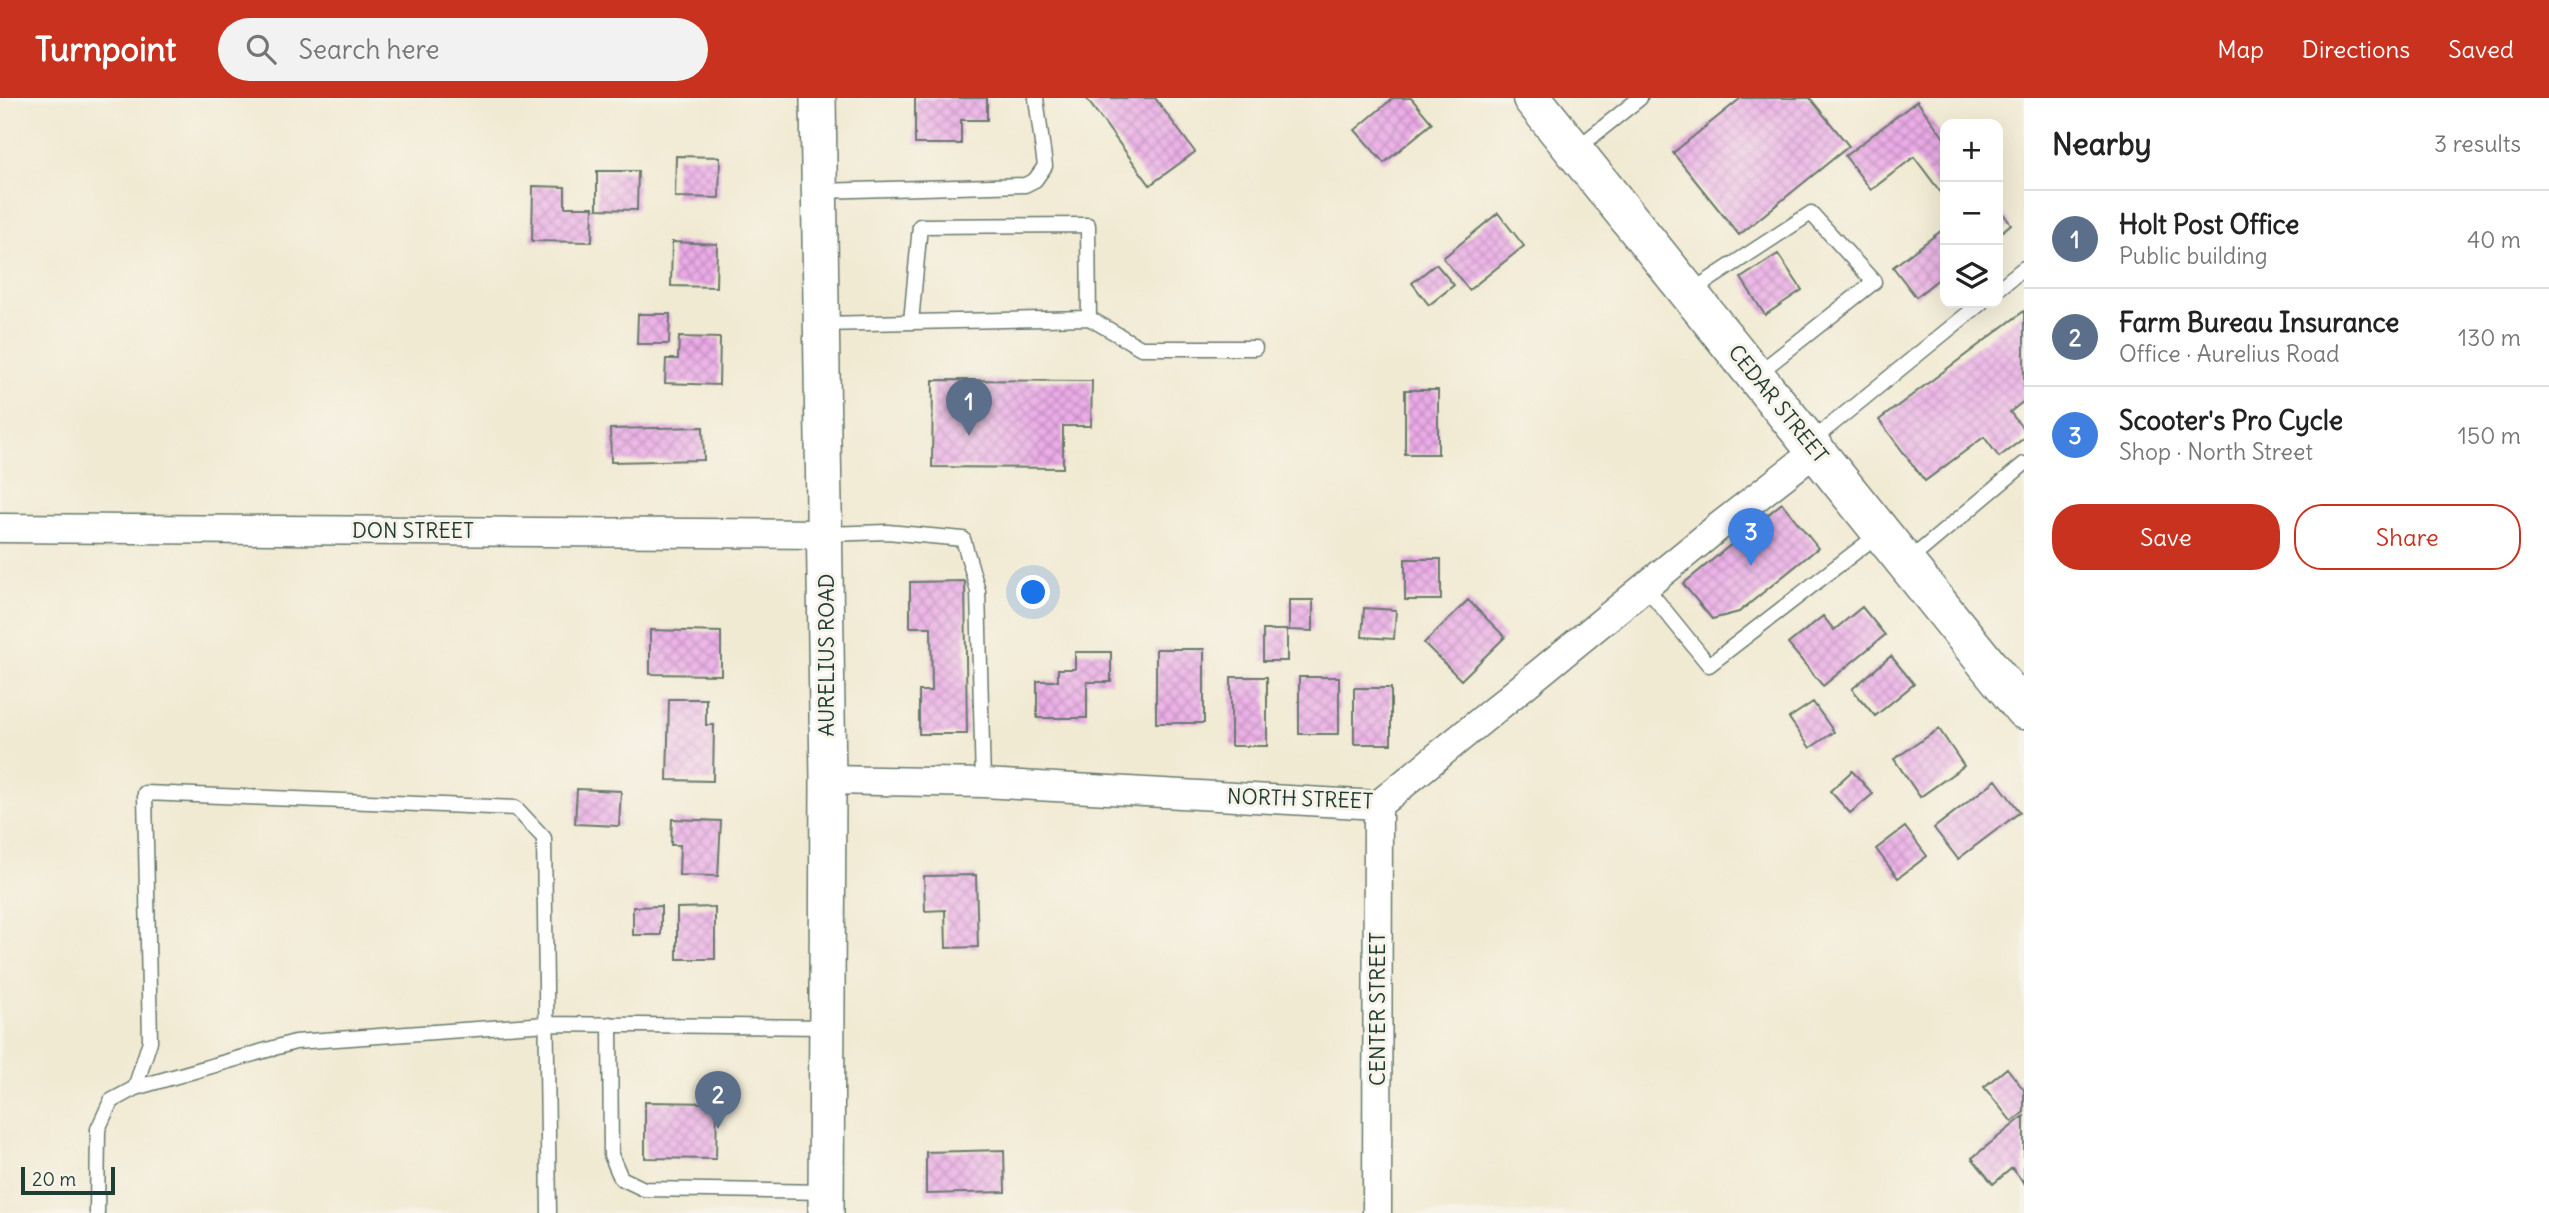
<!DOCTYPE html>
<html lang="en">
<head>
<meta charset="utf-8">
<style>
  :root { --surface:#fff; --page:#f2f2f2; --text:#222; --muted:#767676; --line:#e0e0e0; --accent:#c8321e }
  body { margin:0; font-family:Delius,sans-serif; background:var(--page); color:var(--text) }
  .controls { position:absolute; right:21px; top:21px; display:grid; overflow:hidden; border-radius:14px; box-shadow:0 7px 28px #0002 }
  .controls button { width:63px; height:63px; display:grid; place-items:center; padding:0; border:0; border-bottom:2px solid var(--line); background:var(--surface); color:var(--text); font:35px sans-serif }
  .scale { position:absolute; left:21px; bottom:18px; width:94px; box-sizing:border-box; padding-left:7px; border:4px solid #1f3d34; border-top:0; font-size:19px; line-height:24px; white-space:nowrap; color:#1f3d34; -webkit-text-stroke:5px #f7f3e8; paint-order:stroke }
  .you { position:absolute; left:1034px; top:495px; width:24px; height:24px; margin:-18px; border:5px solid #fff; border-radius:50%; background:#1a73e8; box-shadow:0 0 0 10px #1a73e833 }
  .badge { display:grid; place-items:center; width:46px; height:46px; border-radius:50%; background:var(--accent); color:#fff; font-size:23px; font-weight:700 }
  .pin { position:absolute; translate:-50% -58px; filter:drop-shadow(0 2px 4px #0008) }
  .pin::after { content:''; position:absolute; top:37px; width:24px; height:21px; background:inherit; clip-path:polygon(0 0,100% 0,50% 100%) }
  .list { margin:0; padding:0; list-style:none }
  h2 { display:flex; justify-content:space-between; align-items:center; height:91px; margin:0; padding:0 28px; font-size:30px }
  h2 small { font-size:23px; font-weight:400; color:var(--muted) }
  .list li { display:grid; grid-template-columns:46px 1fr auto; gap:21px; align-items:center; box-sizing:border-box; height:98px; padding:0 28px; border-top:2px solid var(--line) }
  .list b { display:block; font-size:26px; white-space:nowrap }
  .list p { margin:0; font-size:23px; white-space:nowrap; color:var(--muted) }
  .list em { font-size:23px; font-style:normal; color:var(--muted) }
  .actions { display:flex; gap:14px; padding:21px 28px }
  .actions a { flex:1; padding:16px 0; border:2px solid var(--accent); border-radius:28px; text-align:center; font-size:24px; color:var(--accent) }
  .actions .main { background:var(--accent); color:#fff }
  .icon { flex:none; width:38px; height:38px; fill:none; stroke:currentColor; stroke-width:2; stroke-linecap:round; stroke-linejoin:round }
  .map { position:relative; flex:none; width:2024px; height:1115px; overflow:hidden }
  header { display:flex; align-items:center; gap:42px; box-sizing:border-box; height:98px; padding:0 35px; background:var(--accent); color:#fff }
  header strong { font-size:33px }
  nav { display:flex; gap:38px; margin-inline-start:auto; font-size:24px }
  .search { width:490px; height:63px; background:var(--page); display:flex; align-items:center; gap:18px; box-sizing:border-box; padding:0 24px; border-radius:38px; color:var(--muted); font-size:26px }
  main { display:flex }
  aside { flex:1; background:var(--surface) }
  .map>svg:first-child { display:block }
  .building { fill:url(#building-cross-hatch) }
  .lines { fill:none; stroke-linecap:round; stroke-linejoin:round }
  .service-casing { stroke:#687a6c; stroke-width:17 }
  .minor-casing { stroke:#687a6c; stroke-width:31 }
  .tertiary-casing { stroke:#687a6c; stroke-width:38 }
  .secondary-casing { stroke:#687a6c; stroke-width:41 }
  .service { stroke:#fff; stroke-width:14 }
  .minor { stroke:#fff; stroke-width:28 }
  .tertiary { stroke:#fff; stroke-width:35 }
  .secondary { stroke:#fff; stroke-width:38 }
  .labels { text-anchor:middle; stroke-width:6; stroke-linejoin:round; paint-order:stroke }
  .street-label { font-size:21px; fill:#1f3d34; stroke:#f7f3e8 }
</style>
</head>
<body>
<header>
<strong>Turnpoint</strong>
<div class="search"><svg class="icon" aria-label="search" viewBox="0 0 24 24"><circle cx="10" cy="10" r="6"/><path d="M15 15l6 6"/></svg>Search here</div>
<nav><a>Map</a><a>Directions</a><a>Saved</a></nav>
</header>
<main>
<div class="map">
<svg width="2024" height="1115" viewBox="0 0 2024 1115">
  <defs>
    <pattern id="building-cross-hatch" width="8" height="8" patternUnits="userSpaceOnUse" patternTransform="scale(1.75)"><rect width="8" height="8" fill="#ebabe7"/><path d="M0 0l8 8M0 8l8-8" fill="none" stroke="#be8cbc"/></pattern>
  </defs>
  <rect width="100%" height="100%" fill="#f7f3e8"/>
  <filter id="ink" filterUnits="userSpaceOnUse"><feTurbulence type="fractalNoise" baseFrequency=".0143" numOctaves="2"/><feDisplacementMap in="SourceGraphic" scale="14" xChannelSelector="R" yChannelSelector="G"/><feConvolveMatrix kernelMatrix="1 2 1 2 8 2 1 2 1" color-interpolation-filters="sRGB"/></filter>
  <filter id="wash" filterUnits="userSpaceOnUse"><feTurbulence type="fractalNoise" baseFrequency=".00686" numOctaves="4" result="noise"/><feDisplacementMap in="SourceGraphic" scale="28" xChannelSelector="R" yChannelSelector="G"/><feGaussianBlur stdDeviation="1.57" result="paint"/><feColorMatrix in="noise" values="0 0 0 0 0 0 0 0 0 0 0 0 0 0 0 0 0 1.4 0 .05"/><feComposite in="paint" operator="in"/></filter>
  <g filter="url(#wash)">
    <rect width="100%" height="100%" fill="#f1ead3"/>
    <g id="blocks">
      <path class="building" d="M 915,0 L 987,0 L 987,22 L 961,22 L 961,46 L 915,46 Z
        M 1086,0 L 1155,0 L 1195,54 L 1150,87 Z
        M 1393,0 L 1411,0 L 1432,25 L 1384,65 L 1355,32 Z
        M 1741,0 L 1810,0 L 1849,48 L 1739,137 L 1673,55 Z
        M 1917,3 L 1945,41 L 1945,100 L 1914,59 L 1871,92 L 1845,58 Z
        M 676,58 L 720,59 L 719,100 L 675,99 Z
        M 597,73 L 638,73 L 637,112 L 597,111 Z
        M 533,88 L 565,89 L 565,109 L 593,109 L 592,144 L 532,143 Z
        M 1998,109 L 2011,126 L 1998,137 Z
        M 1498,115 L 1524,148 L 1469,192 L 1443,160 Z
        M 1945,130 L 1945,176 L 1916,199 L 1893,169 Z
        M 672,144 L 717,146 L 716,189 L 671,188 Z
        M 1778,156 L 1802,192 L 1765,217 L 1741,180 Z
        M 1436,166 L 1454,187 L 1429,207 L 1412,185 Z
        M 2024,213 L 2024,303 L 2010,314 L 2024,332 L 2024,340 L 1999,359 L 1984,339 L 1925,383 L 1879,322 Z
        M 638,216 L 670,216 L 669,246 L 637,246 Z
        M 679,239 L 720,240 L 719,287 L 665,285 L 666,261 L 678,261 Z
        M 933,282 L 1092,283 L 1091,328 L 1063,328 L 1063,370 L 932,369 Z
        M 1405,292 L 1438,292 L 1438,356 L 1405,356 Z
        M 703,329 L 704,362 L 611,364 L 610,331 Z
        M 1782,405 L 1818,450 L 1739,514 L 1712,521 L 1683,486 Z
        M 1405,461 L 1441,461 L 1441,502 L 1405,502 Z
        M 965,483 L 967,636 L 919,636 L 919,593 L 932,593 L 931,529 L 910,529 L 910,484 Z
        M 1289,502 L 1313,502 L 1313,533 L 1289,532 Z
        M 1468,502 L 1505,539 L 1461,582 L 1424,545 Z
        M 1862,509 L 1885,537 L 1823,588 L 1788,546 L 1823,518 L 1834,532 Z
        M 1364,510 L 1396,512 L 1394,541 L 1362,539 Z
        M 650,532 L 721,534 L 721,577 L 650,576 Z
        M 1263,532 L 1287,532 L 1287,563 L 1263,563 Z
        M 1156,551 L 1204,551 L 1204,625 L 1156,625 Z
        M 1075,554 L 1111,554 L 1111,584 L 1087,584 L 1087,620 L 1037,620 L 1037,583 L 1058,583 L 1058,571 L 1075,571 Z
        M 1891,558 L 1914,586 L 1875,618 L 1852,591 Z
        M 1231,579 L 1267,579 L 1267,648 L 1231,648 Z
        M 1299,579 L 1339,579 L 1339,636 L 1299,636 Z
        M 1354,590 L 1391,590 L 1391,646 L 1354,646 Z
        M 669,601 L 706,601 L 706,627 L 714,627 L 713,683 L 667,682 Z
        M 1813,604 L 1834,634 L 1810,650 L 1789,620 Z
        M 1939,631 L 1964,668 L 1920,699 L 1894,661 Z
        M 1852,673 L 1873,696 L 1850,715 L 1830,693 Z
        M 1996,682 L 2020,714 L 1958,761 L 1934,730 Z
        M 577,691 L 621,693 L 619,728 L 575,726 Z
        M 672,721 L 721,723 L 718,778 L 679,777 L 680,747 L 671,747 Z
        M 1905,729 L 1927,758 L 1898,780 L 1876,751 Z
        M 976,777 L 978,849 L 946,850 L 945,812 L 925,813 L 924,778 Z
        M 661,808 L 661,837 L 633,837 L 633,809 Z
        M 715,809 L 715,861 L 677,861 L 677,810 Z
        M 2007,970 L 2024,992 L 2024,1014 L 2012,1024 L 1984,989 Z
        M 645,1004 L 717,1005 L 716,1061 L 645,1060 Z
        M 2024,1018 L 2024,1085 L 2012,1070 L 1993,1086 L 1972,1060 Z
        M 1004,1052 L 1005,1094 L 926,1096 L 926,1054 Z"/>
    </g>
  </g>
  <g filter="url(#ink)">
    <use href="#blocks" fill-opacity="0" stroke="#687a6c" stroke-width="2"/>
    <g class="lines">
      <g class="service-casing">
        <path id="service" d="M 1575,52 L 1640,0
          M 820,93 L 1025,87 L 1035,82 L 1045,68 L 1036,0
          M 1998,191 L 2024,170
          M 1689,195 L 1811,115 L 1874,184 L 1756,277
          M 1089,220 L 1141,250 L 1255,250
          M 822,226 L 1089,220 L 1088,127 L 920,128 L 911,224
          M 1810,344 L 1981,205
          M 826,436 L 887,434 L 963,441 L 978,493 L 983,685
          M 1907,464 L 2024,366
          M 1645,488 L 1709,567 L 1880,435
          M 610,926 L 611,1057 L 621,1080 L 644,1091 L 825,1094
          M 135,990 L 295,944 L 547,926 L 826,929
          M 97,1115 L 98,1031 L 111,1003 L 135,990 L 150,943 L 145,695 L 516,710 L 544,740 L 549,1115"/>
      </g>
      <g class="minor-casing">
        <path id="minor" d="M 0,430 L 826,436
          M 828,682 L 983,685 L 1378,707 L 1717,430 L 1816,353
          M 1377,1115 L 1378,707"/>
      </g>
      <g class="tertiary-casing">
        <path id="tertiary" d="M 818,0 L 828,682 L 826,1115"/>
      </g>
      <g class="secondary-casing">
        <path id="secondary" d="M 1532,0 L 2024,612"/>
      </g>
      <use href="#service" class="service"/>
      <use href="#minor" class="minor"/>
      <use href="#tertiary" class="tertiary"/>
      <use href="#secondary" class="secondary"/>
    </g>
  </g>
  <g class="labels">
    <g class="street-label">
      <text transform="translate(1778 306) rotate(51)" y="7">CEDAR STREET</text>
      <text x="413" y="440">DON STREET</text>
      <text transform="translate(827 557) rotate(-90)" y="7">AURELIUS ROAD</text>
      <text transform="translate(1300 701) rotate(2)" y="7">NORTH STREET</text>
      <text transform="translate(1378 911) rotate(-90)" y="7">CENTER STREET</text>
    </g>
  </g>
</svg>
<div class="controls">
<button>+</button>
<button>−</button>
<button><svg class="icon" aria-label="layers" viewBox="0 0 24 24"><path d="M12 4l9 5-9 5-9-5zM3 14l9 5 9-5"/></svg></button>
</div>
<div class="scale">20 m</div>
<div class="you"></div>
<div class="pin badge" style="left:969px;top:338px;background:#5c6f8a">1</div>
<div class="pin badge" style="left:718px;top:1031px;background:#5c6f8a">2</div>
<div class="pin badge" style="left:1751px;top:468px;background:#3f7fe0">3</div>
</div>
<aside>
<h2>Nearby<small>3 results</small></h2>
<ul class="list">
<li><span class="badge" style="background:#5c6f8a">1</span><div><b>Holt Post Office</b><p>Public building</p></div><em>40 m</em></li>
<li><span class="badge" style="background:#5c6f8a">2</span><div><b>Farm Bureau Insurance</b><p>Office · Aurelius Road</p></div><em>130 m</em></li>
<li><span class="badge" style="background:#3f7fe0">3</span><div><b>Scooter's Pro Cycle</b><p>Shop · North Street</p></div><em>150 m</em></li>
</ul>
<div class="actions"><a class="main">Save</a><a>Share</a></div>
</aside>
</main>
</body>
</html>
